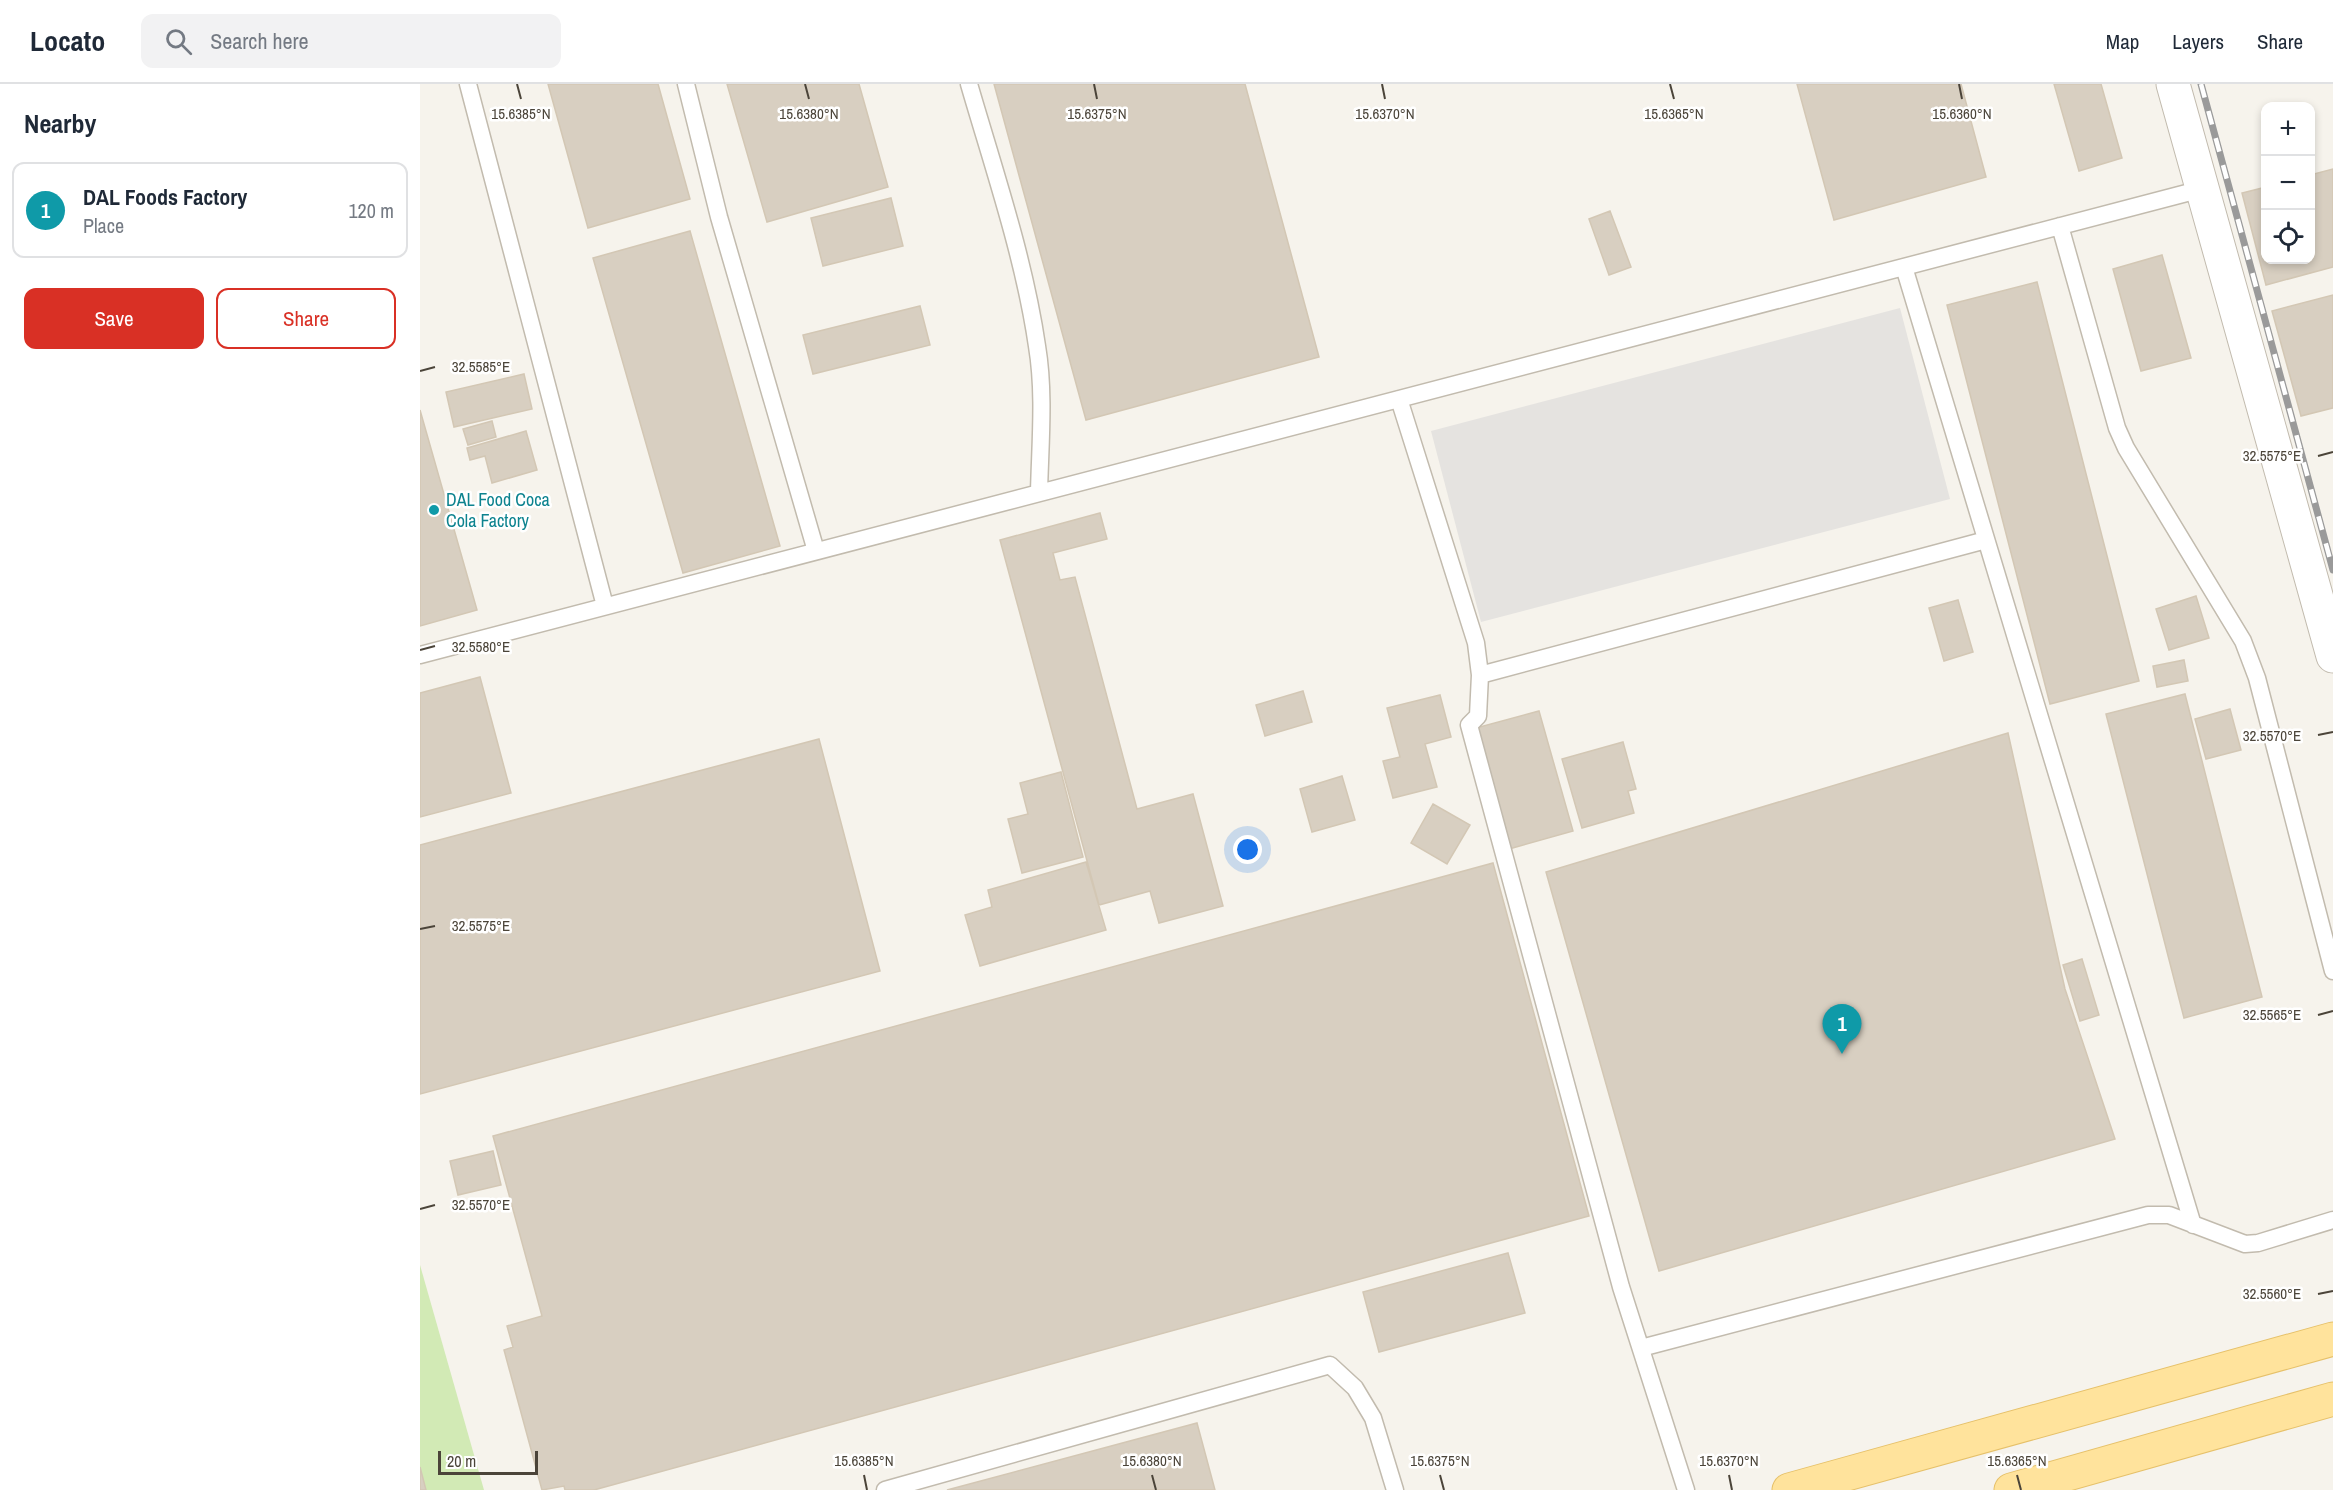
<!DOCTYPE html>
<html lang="en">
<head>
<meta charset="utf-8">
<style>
  :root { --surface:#fff; --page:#f2f2f3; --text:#1f2937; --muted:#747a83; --line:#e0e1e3; --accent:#d93025 }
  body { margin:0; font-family:"Archivo Narrow",sans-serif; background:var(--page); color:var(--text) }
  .controls { position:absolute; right:18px; top:18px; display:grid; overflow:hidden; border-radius:12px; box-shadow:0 3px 9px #0003 }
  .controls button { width:54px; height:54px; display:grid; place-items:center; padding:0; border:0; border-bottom:2px solid var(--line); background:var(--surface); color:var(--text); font:30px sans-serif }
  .scale { position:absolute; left:18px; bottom:15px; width:100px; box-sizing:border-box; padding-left:6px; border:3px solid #4b4439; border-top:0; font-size:16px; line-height:21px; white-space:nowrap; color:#4b4439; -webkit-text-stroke:4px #fff; paint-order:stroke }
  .you { position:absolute; left:828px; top:766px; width:21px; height:21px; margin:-15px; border:4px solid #fff; border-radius:50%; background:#1a73e8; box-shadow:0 0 0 9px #1a73e833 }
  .badge { display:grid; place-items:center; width:39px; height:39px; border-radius:50%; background:var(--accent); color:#fff; font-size:20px; font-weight:700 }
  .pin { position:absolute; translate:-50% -50px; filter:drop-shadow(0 2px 3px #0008) }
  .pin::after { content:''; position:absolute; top:32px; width:21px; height:18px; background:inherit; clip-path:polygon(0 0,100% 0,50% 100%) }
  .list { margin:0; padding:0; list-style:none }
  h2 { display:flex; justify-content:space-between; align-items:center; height:78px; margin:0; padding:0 24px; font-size:26px }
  h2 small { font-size:20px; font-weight:400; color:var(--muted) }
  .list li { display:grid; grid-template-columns:39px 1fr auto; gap:18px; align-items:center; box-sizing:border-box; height:96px; margin:0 12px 12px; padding:0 12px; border:2px solid var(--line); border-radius:12px }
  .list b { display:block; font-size:22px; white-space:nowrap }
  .list p { margin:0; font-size:20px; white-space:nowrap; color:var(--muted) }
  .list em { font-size:20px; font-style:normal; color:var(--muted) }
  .actions { display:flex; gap:12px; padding:18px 24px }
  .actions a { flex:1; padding:14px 0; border:2px solid var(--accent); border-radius:12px; text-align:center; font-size:21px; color:var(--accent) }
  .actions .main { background:var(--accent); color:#fff }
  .icon { flex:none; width:33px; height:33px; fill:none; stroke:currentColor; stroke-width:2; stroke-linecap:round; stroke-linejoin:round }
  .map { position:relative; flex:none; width:1913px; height:1406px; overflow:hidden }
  header { display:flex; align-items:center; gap:36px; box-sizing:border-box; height:84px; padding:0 30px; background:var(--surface); border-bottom:2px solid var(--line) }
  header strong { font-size:28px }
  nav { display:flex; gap:33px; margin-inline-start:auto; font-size:21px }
  .search { width:420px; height:54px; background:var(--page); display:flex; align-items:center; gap:15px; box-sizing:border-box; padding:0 21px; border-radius:12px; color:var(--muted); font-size:22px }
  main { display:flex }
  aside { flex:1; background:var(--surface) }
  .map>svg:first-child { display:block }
  .green { fill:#d2eab5 }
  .parking { fill:#e5e3e0 }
  .building { fill:#d8cfc1; stroke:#d3c7b4; stroke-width:1.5 }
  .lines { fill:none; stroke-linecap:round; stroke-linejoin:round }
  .service-casing { stroke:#c2bbae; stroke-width:19 }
  .tertiary-casing { stroke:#c2bbae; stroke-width:35 }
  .primary-casing { stroke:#e6c16a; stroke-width:35 }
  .service { stroke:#fff; stroke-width:16 }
  .tertiary { stroke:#fff; stroke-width:33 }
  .primary { stroke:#ffe39c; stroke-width:33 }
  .rail-casing { stroke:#9a9a9a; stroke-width:7 }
  .rail { stroke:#fff; stroke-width:4.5; stroke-dasharray:14; stroke-linecap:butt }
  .ticks { fill:none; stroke:#4b4439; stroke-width:2 }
  .culture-dot { fill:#0f9aa8; stroke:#fff; stroke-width:2 }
  .labels { text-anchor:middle; stroke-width:5; stroke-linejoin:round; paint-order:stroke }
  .culture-label { font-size:18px; fill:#0d838f; stroke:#fff; text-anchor:start }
  .ticks-label { font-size:15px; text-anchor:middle; fill:#4b4439; stroke:#fff; stroke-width:5; stroke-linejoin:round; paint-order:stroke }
</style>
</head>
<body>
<header>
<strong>Locato</strong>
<div class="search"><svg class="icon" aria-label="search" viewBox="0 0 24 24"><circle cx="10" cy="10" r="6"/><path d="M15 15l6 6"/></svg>Search here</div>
<nav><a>Map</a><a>Layers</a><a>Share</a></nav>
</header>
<main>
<aside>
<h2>Nearby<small></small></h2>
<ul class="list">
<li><span class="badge" style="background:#0f9aa8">1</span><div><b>DAL Foods Factory</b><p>Place</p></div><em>120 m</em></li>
</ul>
<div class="actions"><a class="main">Save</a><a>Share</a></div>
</aside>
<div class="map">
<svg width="1913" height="1406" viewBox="0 0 1913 1406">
  <rect width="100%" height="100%" fill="#f6f3ec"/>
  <path class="green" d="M 0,1181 L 64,1406 L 0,1406 Z"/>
  <path class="parking" d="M 1480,224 L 1530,415 L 1061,538 L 1011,347 Z"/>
  <path class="building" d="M 128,0 L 238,0 L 270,115 L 168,144 Z
    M 307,0 L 439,0 L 468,103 L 347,138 Z
    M 574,0 L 825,0 L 899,273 L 666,336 Z
    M 1377,0 L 1541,0 L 1566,93 L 1414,136 Z
    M 1634,0 L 1681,0 L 1702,74 L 1659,87 Z
    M 1913,85 L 1913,183 L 1846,201 L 1822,109 L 1846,103 L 1846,176 L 1890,176 L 1890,91 Z
    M 471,114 L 483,162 L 403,182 L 391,134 Z
    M 1190,127 L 1211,183 L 1189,191 L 1169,135 Z
    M 270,147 L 360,462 L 263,489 L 173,174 Z
    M 1742,171 L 1771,274 L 1721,287 L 1693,185 Z
    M 1617,198 L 1719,597 L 1630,620 L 1527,221 Z
    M 1913,211 L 1913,324 L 1881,332 L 1852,227 Z
    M 500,222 L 510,261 L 393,290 L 383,251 Z
    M 104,290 L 112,325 L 34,343 L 26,308 Z
    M 0,326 L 57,526 L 0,542 Z
    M 72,337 L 76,353 L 48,361 L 43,345 Z
    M 106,347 L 117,386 L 72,399 L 65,372 L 50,376 L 47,364 Z
    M 680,429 L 687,455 L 633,469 L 640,496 L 655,493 L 717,725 L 773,710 L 803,822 L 739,839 L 730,807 L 679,821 L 580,456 Z
    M 1776,512 L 1789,554 L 1749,566 L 1736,525 Z
    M 1538,516 L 1553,568 L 1524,577 L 1509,524 Z
    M 1764,576 L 1768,597 L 1737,603 L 1733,582 Z
    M 60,593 L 91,709 L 0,733 L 0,609 Z
    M 883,607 L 892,638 L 845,652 L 836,621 Z
    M 1765,610 L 1842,913 L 1764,934 L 1686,630 Z
    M 1020,611 L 1031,653 L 1005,660 L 1017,703 L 973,714 L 963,677 L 980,673 L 967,624 Z
    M 1810,625 L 1821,666 L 1786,675 L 1775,635 Z
    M 1119,627 L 1153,747 L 1089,765 L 1056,644 Z
    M 1588,649 L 1645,905 L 1695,1055 L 1239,1187 L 1126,788 Z
    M 399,655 L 460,887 L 0,1010 L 0,761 Z
    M 1203,658 L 1216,705 L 1208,707 L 1214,729 L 1162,744 L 1142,675 Z
    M 641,688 L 663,773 L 602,789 L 588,735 L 608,730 L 600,699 Z
    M 922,692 L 935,736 L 892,748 L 880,705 Z
    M 1013,720 L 1050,741 L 1027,780 L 991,759 Z
    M 666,778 L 686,846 L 560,882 L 545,831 L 572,823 L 568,806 Z
    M 1073,779 L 1169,1132 L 174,1406 L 145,1406 L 144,1402 L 122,1406 L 84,1266 L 93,1263 L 87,1242 L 122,1232 L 73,1052 Z
    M 1662,875 L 1679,931 L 1660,937 L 1643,881 Z
    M 73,1067 L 81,1101 L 38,1111 L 30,1077 Z
    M 1088,1169 L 1105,1229 L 959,1268 L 943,1208 Z
    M 777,1339 L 795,1406 L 527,1406 Z
    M 0,1383 L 6,1406 L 0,1406 Z"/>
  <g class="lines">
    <g class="service-casing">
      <path id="service" d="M 48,0 L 185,522
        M 266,0 L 299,133 L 396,467
        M 549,0 C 574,86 604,173 617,262 C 625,310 620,361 619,409
        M 1640,142 L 1697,344 L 1706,364 L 1823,557 L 1837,594 L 1913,887
        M 1484,183 L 1773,1141
        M 979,315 L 1056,559 L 1060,591 L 1058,632 L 1049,641 L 1201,1203 L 1266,1406
        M 0,571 L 1782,105
        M 1060,591 L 1566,456
        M 1221,1264 L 1728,1131 L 1749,1131 L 1825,1160 L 1838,1159 L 1913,1136
        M 465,1406 L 910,1281 L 935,1304 L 953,1334 L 975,1406"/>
    </g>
    <g class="tertiary-casing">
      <path id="tertiary" d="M 1753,0 L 1913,572"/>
    </g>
    <g class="primary-casing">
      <path id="primary" d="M 1369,1406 L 1913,1255
        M 1591,1406 L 1913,1315"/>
    </g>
    <use href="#service" class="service"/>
    <use href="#tertiary" class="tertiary"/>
    <use href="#primary" class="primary"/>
    <g class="rail-casing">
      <path id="rail" d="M 1781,0 L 1913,486"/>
    </g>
    <use href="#rail" class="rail"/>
  </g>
  <path class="ticks" d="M 97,0 L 101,15M 385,0 L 389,15M 674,0 L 677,15M 962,0 L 965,15M 1250,0 L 1254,15M 1539,0 L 1542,15M 0,287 L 15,283M 1898,372 L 1913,368M 0,566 L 15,562M 1898,651 L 1913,648M 0,845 L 15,842M 1898,931 L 1913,927M 0,1125 L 15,1121M 1898,1210 L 1913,1207M 444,1391 L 447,1406M 732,1391 L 736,1406M 1020,1391 L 1024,1406M 1309,1391 L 1312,1406M 1597,1391 L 1601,1406"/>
  <circle class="culture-dot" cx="14" cy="426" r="6"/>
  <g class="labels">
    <g class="culture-label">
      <text x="26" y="422">DAL Food Coca<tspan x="26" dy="21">Cola Factory</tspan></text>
    </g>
  </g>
  <g class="ticks-label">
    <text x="1542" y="35">15.6360°N</text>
    <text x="101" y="35">15.6385°N</text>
    <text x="389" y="35">15.6380°N</text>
    <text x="677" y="35">15.6375°N</text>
    <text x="965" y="35">15.6370°N</text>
    <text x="1254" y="35">15.6365°N</text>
    <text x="61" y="288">32.5585°E</text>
    <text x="1852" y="377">32.5575°E</text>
    <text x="61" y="568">32.5580°E</text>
    <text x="1852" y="657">32.5570°E</text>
    <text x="61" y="847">32.5575°E</text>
    <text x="1852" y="936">32.5565°E</text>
    <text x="61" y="1126">32.5570°E</text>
    <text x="1852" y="1215">32.5560°E</text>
    <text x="444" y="1382">15.6385°N</text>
    <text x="732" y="1382">15.6380°N</text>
    <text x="1020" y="1382">15.6375°N</text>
    <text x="1309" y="1382">15.6370°N</text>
    <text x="1597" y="1382">15.6365°N</text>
  </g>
</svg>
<div class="controls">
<button>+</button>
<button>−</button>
<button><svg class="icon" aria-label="locate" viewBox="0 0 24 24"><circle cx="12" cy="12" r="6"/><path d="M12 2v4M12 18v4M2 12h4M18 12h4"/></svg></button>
</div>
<div class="scale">20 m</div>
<div class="you"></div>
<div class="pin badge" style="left:1422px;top:970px;background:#0f9aa8">1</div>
</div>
</main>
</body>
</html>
